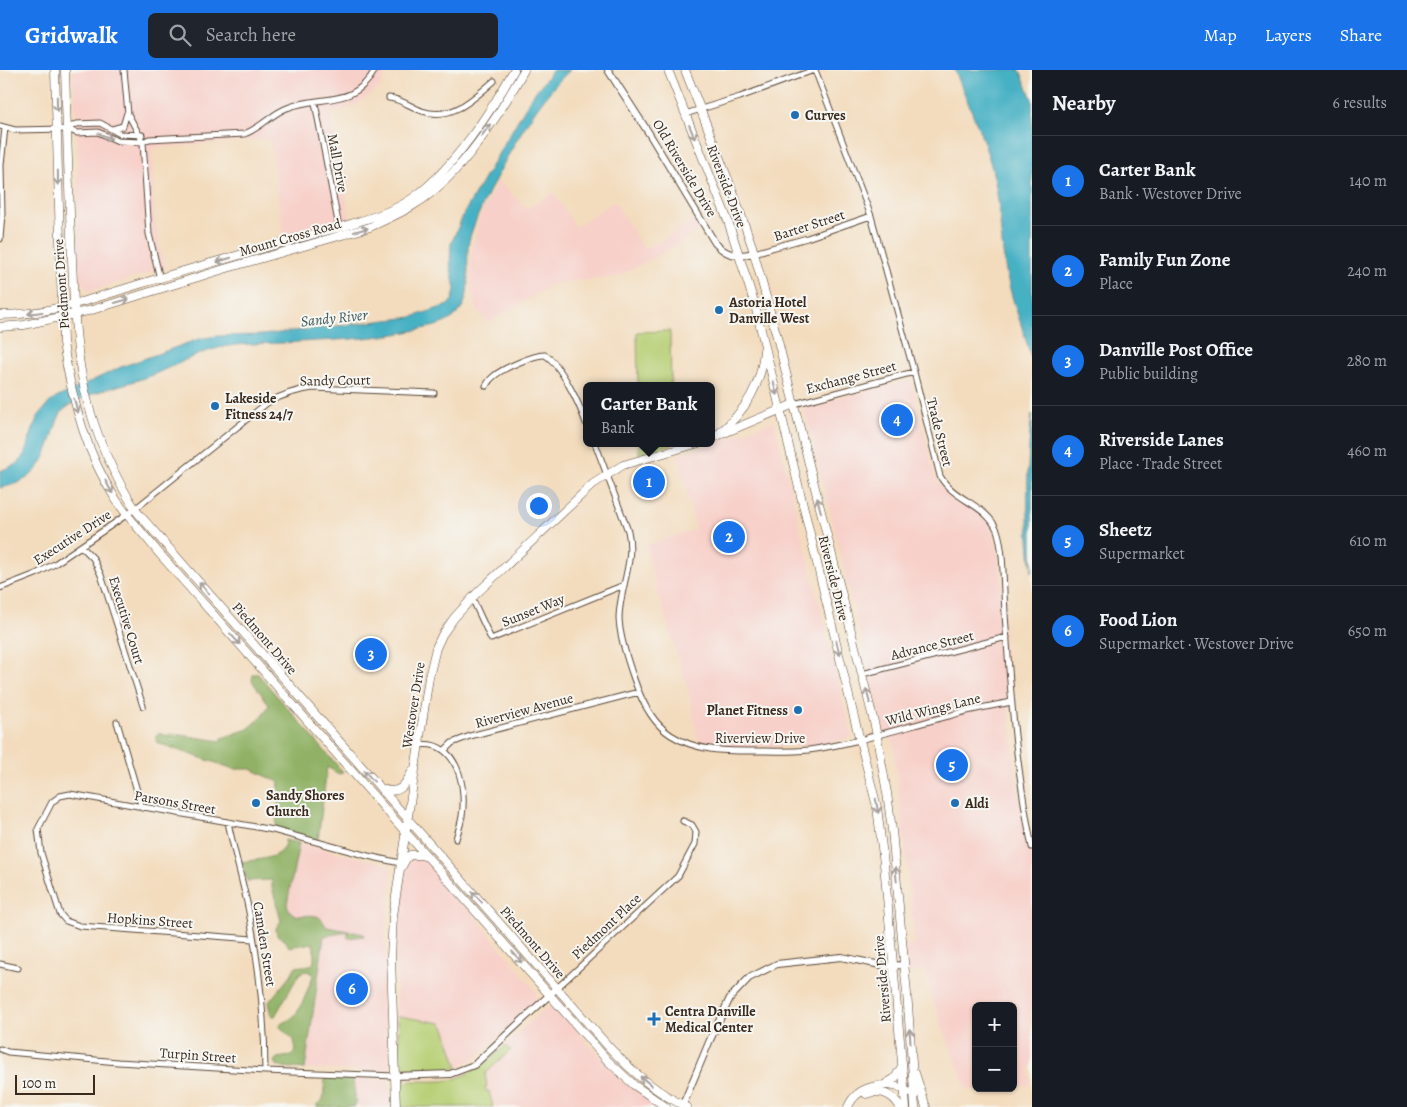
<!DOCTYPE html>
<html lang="en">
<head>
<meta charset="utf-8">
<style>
  :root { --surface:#171b24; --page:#20242c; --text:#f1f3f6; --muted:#9ea1a6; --line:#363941; --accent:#1a73e8 }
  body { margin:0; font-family:Alegreya,serif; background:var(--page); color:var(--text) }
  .controls { position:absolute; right:15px; bottom:15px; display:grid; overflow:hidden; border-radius:8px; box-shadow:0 1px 4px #0004 }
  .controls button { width:45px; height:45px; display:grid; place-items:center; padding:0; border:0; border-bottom:1px solid var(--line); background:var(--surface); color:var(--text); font:25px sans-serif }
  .scale { position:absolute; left:15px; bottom:12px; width:80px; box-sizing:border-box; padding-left:5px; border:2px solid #3b2a1e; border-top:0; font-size:14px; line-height:18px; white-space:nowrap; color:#3b2a1e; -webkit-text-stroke:4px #f6f6f2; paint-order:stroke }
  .you { position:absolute; left:538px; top:435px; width:18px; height:18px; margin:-12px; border:4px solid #fff; border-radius:50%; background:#1a73e8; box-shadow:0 0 0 8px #1a73e833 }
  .badge { display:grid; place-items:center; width:32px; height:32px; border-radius:50%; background:var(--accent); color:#fff; font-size:16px; font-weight:700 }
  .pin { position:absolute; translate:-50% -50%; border:2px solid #fff; box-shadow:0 1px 5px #0006 }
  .popup { position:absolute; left:583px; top:312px; width:132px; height:65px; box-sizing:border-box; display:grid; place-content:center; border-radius:8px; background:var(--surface); filter:drop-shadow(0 1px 4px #0005); font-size:16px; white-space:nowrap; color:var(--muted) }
  .popup b { font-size:19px; color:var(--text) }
  .popup::after { content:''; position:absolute; left:50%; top:100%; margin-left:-10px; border:10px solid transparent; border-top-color:var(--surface) }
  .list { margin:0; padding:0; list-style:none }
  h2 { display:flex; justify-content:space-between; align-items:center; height:65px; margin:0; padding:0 20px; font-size:21px }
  h2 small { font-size:16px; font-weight:400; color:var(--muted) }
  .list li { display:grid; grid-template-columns:32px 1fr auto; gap:15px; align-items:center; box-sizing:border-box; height:90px; padding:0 20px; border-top:1px solid var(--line) }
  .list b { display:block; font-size:19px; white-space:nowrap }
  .list p { margin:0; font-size:16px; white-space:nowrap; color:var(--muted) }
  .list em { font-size:16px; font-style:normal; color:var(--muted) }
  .icon { flex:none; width:28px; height:28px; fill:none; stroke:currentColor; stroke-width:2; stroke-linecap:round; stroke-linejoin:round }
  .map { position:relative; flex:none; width:1032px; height:1037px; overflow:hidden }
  header { display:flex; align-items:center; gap:30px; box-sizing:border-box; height:70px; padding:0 25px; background:var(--accent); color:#fff }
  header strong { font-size:24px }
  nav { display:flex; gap:28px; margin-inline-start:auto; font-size:18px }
  .search { width:350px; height:45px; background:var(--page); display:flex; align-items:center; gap:12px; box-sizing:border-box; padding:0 18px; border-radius:8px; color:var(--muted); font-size:19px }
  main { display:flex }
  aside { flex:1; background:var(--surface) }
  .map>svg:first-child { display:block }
  .built { fill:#f7d0c9 }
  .green { fill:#b7cf74; stroke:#797c49 }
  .forest { fill:#91b266; stroke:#666e42 }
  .water { fill:#46b1c4; stroke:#406e71 }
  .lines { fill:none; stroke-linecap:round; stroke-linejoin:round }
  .minor-casing { stroke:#574536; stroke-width:7 }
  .tertiary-casing { stroke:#574536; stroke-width:8 }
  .secondary-casing { stroke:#574536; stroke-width:9 }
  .primary-casing { stroke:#574536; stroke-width:9 }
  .minor { stroke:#fff; stroke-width:5 }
  .tertiary { stroke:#fff; stroke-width:6 }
  .secondary { stroke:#fff; stroke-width:8 }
  .primary { stroke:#fff; stroke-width:8 }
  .oneway { stroke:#a79f9a }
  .poi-dot { fill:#1f6fb2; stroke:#f6f6f2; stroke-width:2 }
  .labels { text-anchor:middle; stroke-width:4; stroke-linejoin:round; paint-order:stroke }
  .poi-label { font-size:14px; font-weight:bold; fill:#3b2a1e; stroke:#f6f6f2; text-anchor:start }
  .street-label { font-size:14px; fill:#3b2a1e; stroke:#f6f6f2 }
  .water-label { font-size:15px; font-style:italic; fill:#3f5958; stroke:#f6f6f2 }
</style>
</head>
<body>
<header>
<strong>Gridwalk</strong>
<div class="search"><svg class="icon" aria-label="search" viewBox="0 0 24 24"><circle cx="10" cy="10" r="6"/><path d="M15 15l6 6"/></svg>Search here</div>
<nav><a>Map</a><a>Layers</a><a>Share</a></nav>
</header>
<main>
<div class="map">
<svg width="1032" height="1037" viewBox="0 0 1032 1037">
  <rect width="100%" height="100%" fill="#f6f6f2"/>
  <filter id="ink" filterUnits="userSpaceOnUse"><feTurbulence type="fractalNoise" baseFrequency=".02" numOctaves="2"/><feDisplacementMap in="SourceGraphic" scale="10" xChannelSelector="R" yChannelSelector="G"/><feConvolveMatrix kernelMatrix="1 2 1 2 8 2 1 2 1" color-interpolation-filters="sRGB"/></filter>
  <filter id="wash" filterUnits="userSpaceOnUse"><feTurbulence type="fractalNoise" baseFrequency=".0096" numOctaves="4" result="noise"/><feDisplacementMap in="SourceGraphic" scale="20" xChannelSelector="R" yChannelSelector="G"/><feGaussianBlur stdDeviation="1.12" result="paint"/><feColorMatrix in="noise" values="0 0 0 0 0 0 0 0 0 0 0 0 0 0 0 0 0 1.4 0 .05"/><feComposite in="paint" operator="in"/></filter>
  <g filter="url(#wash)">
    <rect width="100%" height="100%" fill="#f3dcbd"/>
    <path class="built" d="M 72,0 L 389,0 L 379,18 L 356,35 L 331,43 L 350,148 L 284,166 L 270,69 L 152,78 L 153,129 L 156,156 L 165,198 L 90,221 L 79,210 L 76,43 Z
      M 498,111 L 528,139 L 553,122 L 576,157 L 615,131 L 643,178 L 656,174 L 694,149 L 701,159 L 662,184 L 617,207 L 555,213 L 488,253 L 477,240 L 471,219 L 471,181 L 480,146 Z
      M 911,310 L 937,411 L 949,425 L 974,439 L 989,452 L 996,470 L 1001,507 L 1003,553 L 1011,665 L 1018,720 L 1032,790 L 1032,995 L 1028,999 L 1030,1015 L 1013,1016 L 1013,936 L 976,936 L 976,1018 L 990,1018 L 967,1020 L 934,933 L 925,900 L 909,903 L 905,876 L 914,875 L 912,839 L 893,669 L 886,670 L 804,336 Z
      M 774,351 L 852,667 L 829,674 L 801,676 L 728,677 L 701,675 L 698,668 L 688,619 L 656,517 L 646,475 L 696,459 L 678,384 L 696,380 Z
      M 299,773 L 385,794 L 391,800 L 385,869 L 390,997 L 387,1001 L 305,999 L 324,860 L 285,845 Z
      M 417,787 L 426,790 L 468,838 L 537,923 L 535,933 L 478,986 L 458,997 L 445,958 L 441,953 L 398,946 L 395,868 L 406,796 L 411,788 Z
      M 552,937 L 557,939 L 621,1009 L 658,1037 L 445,1037 L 443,1011 L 458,1008 L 482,997 L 544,939 Z
      M 353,1008 L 389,1010 L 390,1037 L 354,1037 L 356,1033 Z"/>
    <path class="green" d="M 670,261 L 671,316 L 638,316 L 637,262 Z
      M 639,373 L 672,373 L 672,375 L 639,384 Z
      M 398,946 L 441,953 L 445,958 L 458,997 C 444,1001 413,1005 401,997 L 400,994 Z
      M 505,976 L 511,980 L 485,1004 L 487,1016 L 485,1017 L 486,1021 L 489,1021 L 493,1037 L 400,1037 L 400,1020 L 404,1012 C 416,1010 428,1012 440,1011 C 467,1010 486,993 505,976 Z"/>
    <path class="forest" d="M 253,604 L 258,604 L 343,702 L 339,704 L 327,697 L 318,770 L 276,758 L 279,712 L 251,699 L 234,699 L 157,673 L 156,665 L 159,663 L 166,666 L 174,664 L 221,671 L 222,668 L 248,659 L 261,648 L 269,635 L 252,611 Z
      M 285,770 L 299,773 L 287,834 C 292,852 305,843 316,846 C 322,847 323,853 327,857 L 364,864 L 364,866 L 348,868 L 348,862 L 324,866 L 305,999 L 281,997 L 275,994 L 274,991 L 277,988 L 291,986 L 296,981 L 294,970 L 279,956 C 283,951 289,951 293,947 C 302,939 308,918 313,906 L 311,902 L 304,901 L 299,904 L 275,946 L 271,946 L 268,933 L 291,905 L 295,897 L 311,895 L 314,892 L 314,877 L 312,873 L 289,877 L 286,871 L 277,865 L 276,858 L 281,851 L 272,817 L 272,810 L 247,811 L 241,792 C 257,789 285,790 285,770 Z
      M 325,1007 L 353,1008 L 356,1033 L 354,1037 L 317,1037 L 317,1034 L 323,1030 Z"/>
    <path class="water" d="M 553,0 L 570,0 C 536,32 513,75 492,116 C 484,132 475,150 470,167 C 463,191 476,225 457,244 C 447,255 431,257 417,260 C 373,270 327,270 282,273 C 258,274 233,273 211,280 C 188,287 167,300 144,308 C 119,317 88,321 66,338 C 59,343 58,350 55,358 C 45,392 37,411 0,418 L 0,401 L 17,394 L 23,388 L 37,348 L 49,333 L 56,328 L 121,297 L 199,269 L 217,266 L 262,265 L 412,247 L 448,235 L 453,229 L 455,219 L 450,193 L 451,174 L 464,143 L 532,26 Z
      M 955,0 L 1020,0 L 1032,29 L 1032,293 C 1026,264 1013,236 1007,206 C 1000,175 1001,142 995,111 C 987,73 969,37 955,0 Z
      M 1032,344 L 1032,502 C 1026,450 1026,397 1032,344 Z"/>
  </g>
  <g filter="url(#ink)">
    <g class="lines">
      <g class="minor-casing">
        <path id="minor" d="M 124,0 L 128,44 L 143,72 L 149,164 L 160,209
          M 815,0 L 871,146 L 914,302 L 940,406 C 953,430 986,434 997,460 C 1000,468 1001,477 1002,486 C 1004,510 1004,534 1006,558 C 1011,631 1017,704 1032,777
          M 389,28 C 401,29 411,37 422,41 C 452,51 473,29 494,11
          M 315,33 L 339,157
          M 685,44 L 740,27 L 814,0
          M 0,56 L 15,60 L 67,59 L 77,63 L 98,62 L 118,71 L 143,72
          M 67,59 L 76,54 L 100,53 L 120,64 L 142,65
          M 112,59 L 123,56 L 127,43
          M 143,72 L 149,69 L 244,64 C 260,59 271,44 287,38 C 321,24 353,39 375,0
          M 0,169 L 2,144 L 1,95 L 5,58
          M 754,183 L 807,168 L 871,146
          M 486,316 C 488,312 490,309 494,306 C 502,299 535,284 545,285 C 561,294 580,336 586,353
          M 794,334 L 914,302
          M 595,373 L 628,461 C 635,491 620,517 619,547 C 619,565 628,592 634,609 C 641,630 652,653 671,665 C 696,681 723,681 752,681 C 770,681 790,682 809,680 C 857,673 905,657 952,645 C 972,639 992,636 1011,632
          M 81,476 L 93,488 L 101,505 L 143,636
          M 0,518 L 36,504 L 56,493 L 135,439 L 267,333 C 282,325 296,320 313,318 L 434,323
          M 472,528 L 491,569 L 624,515
          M 862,604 L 1007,567
          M 117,652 L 142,738
          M 419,675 C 457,669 467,717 462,746 C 461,754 458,761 456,769
          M 445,680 L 452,673 L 470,666 L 639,622
          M 228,752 C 234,782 243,812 249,842 C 259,895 265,947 265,1001
          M 253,869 L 80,856 L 66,851 L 60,844 L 41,783 L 38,759 L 52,732 L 60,726 L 70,724 L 273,760 L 368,786 L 400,793
          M 0,894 L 18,898
          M 557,918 L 678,806 L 695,774 L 696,762 L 692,755 L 683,751
          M 0,979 L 8,982 L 118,992 L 265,1001 L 395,1006"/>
      </g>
      <g class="tertiary-casing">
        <path id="tertiary" d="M 608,0 L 650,65 L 715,173 C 727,186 737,187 754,183
          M 395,1006 L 450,1004 L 474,995 L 557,918
          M 682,1037 L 710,970 L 730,928 L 749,908 L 777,894 L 841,887 L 886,896 L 904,895"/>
      </g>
      <g class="secondary-casing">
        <path id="secondary" d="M 55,0 L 63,273 C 71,326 85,382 115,428 C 127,447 144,464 158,482 L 608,991 L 634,1015 L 666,1037
          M 65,0 C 67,63 69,126 72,189 C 74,235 75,281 86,325 C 96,367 114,406 137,442 L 608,976 C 631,1001 657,1023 687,1037
          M 0,245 C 49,245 94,228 140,214 C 182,201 225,189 267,177 C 292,170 316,163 341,157 C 367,149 395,142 417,125 C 453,98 492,40 514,0
          M 0,257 L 24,255 L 92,240 L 224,199 L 370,157 C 385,150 400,144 414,135 C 461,106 498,47 524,0
          M 712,368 L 794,334
          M 382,719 C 401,725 405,715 413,700
          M 401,798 L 406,789 L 410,785 L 421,785 L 427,787
          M 396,1037 L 391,887 L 393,846 L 429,607 L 436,578 L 442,565 L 454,548 L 475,525 L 593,414 L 623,395 L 699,373"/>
      </g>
      <g class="primary-casing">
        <path id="primary" d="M 668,0 L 728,151 L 755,235 L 854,647 L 877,737 L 884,794 L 906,1037
          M 685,0 L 733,122 L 752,176 L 777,267 L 875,656 L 887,723 L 892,760 L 908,935 L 915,1037
          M 717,365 C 744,343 762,316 764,280
          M 915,1003 L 926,1037
          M 884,1015 L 895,1008 L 902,996
          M 866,1024 C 880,1019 893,1024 900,1037
          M 848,1037 C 857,1015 889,1009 908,1022"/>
      </g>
      <use href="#minor" class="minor"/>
      <use href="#tertiary" class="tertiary"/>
      <use href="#secondary" class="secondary"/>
      <use href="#primary" class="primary"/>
    </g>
    <defs><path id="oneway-shaft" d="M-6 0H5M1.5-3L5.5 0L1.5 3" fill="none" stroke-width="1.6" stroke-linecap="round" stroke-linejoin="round" transform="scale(1.25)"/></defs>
    <g class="oneway">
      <use href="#oneway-shaft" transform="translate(57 34) rotate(89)"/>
      <use href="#oneway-shaft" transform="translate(486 60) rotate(-54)"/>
      <use href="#oneway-shaft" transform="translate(692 62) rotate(68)"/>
      <use href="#oneway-shaft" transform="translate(105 66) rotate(23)"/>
      <use href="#oneway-shaft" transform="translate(58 108) rotate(89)"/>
      <use href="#oneway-shaft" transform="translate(361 160) rotate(-16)"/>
      <use href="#oneway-shaft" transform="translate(224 190) rotate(163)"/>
      <use href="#oneway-shaft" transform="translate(122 231) rotate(-16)"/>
      <use href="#oneway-shaft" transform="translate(35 243) rotate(173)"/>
      <use href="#oneway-shaft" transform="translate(775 318) rotate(76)"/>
      <use href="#oneway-shaft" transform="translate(76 336) rotate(75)"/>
      <use href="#oneway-shaft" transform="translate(109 417) rotate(61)"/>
      <use href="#oneway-shaft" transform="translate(819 435) rotate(-105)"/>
      <use href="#oneway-shaft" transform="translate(204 518) rotate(-131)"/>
      <use href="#oneway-shaft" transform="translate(235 569) rotate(48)"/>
      <use href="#oneway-shaft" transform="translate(838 578) rotate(76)"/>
      <use href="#oneway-shaft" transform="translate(868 626) rotate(-104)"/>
      <use href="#oneway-shaft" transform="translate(369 706) rotate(-131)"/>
      <use href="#oneway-shaft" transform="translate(877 736) rotate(80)"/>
      <use href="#oneway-shaft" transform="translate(896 804) rotate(-95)"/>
      <use href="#oneway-shaft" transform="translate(477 827) rotate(-132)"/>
      <use href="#oneway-shaft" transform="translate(517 887) rotate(49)"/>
      <use href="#oneway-shaft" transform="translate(910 966) rotate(-94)"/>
      <use href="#oneway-shaft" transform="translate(646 1011) rotate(-142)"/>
    </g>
  </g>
  <g class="poi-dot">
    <circle cx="795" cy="45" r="5"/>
    <circle cx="719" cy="240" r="5"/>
    <circle cx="215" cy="336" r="5"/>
    <circle cx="798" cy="640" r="5"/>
    <circle cx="256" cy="733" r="5"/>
    <circle cx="955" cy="733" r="5"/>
    <path d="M651.5 941.5h5v5h5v5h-5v5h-5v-5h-5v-5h5z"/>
  </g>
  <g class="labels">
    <g class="poi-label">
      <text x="805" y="50">Curves</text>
      <text x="729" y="237">Astoria Hotel<tspan x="729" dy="16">Danville West</tspan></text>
      <text x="225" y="333">Lakeside<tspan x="225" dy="16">Fitness 24/7</tspan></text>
      <text x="788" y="645" text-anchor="end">Planet Fitness</text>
      <text x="266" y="730">Sandy Shores<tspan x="266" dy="16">Church</tspan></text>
      <text x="965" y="738">Aldi</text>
      <text x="665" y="946">Centra Danville<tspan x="665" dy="16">Medical Center</tspan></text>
    </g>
    <g class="street-label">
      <text transform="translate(338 93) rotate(79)" y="5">Mall Drive</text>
      <text transform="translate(685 98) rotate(59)" y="5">Old Riverside Drive</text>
      <text transform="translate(727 116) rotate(69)" y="5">Riverside Drive</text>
      <text transform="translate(809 155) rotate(-18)" y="5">Barter Street</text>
      <text transform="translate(290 167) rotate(-16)" y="5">Mount Cross Road</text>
      <text transform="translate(61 214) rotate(-94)" y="5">Piedmont Drive</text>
      <text transform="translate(851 307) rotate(-15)" y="5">Exchange Street</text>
      <text transform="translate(335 310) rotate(-1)" y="5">Sandy Court</text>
      <text transform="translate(940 362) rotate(76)" y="5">Trade Street</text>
      <text transform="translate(72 467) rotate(-33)" y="5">Executive Drive</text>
      <text transform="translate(834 508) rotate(76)" y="5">Riverside Drive</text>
      <text transform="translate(533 540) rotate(-22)" y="5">Sunset Way</text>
      <text transform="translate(127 550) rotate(73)" y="5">Executive Court</text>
      <text transform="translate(265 568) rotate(49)" y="5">Piedmont Drive</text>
      <text transform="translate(932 575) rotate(-14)" y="5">Advance Street</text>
      <text transform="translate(413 635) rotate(-81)" y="5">Westover Drive</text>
      <text transform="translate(933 639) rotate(-14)" y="5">Wild Wings Lane</text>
      <text transform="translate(524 640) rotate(-15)" y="5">Riverview Avenue</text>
      <text x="760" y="673">Riverview Drive</text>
      <text transform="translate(175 732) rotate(10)" y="5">Parsons Street</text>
      <text transform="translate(150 850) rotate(4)" y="5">Hopkins Street</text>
      <text transform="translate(606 856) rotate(-43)" y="5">Piedmont Place</text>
      <text transform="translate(533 872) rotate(49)" y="5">Piedmont Drive</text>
      <text transform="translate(265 874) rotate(81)" y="5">Camden Street</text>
      <text transform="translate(882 909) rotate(-95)" y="5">Riverside Drive</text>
      <text transform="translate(198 985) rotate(4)" y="5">Turpin Street</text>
    </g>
    <g class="water-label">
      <text transform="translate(334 248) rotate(-6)" y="5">Sandy River</text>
    </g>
  </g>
</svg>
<div class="controls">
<button>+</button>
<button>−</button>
</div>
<div class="scale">100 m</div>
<div class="you"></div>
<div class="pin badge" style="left:649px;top:412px">1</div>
<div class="popup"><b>Carter Bank</b>Bank</div>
<div class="pin badge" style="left:729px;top:467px">2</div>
<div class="pin badge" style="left:371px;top:584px">3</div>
<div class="pin badge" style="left:897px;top:350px">4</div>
<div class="pin badge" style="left:952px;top:695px">5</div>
<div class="pin badge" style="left:352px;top:919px">6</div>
</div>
<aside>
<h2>Nearby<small>6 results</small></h2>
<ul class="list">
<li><span class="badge">1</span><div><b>Carter Bank</b><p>Bank · Westover Drive</p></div><em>140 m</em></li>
<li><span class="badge">2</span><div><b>Family Fun Zone</b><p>Place</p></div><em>240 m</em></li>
<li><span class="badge">3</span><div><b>Danville Post Office</b><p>Public building</p></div><em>280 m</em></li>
<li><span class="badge">4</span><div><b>Riverside Lanes</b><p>Place · Trade Street</p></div><em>460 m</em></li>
<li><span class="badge">5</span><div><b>Sheetz</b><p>Supermarket</p></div><em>610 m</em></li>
<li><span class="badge">6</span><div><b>Food Lion</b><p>Supermarket · Westover Drive</p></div><em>650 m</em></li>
</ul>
</aside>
</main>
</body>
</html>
